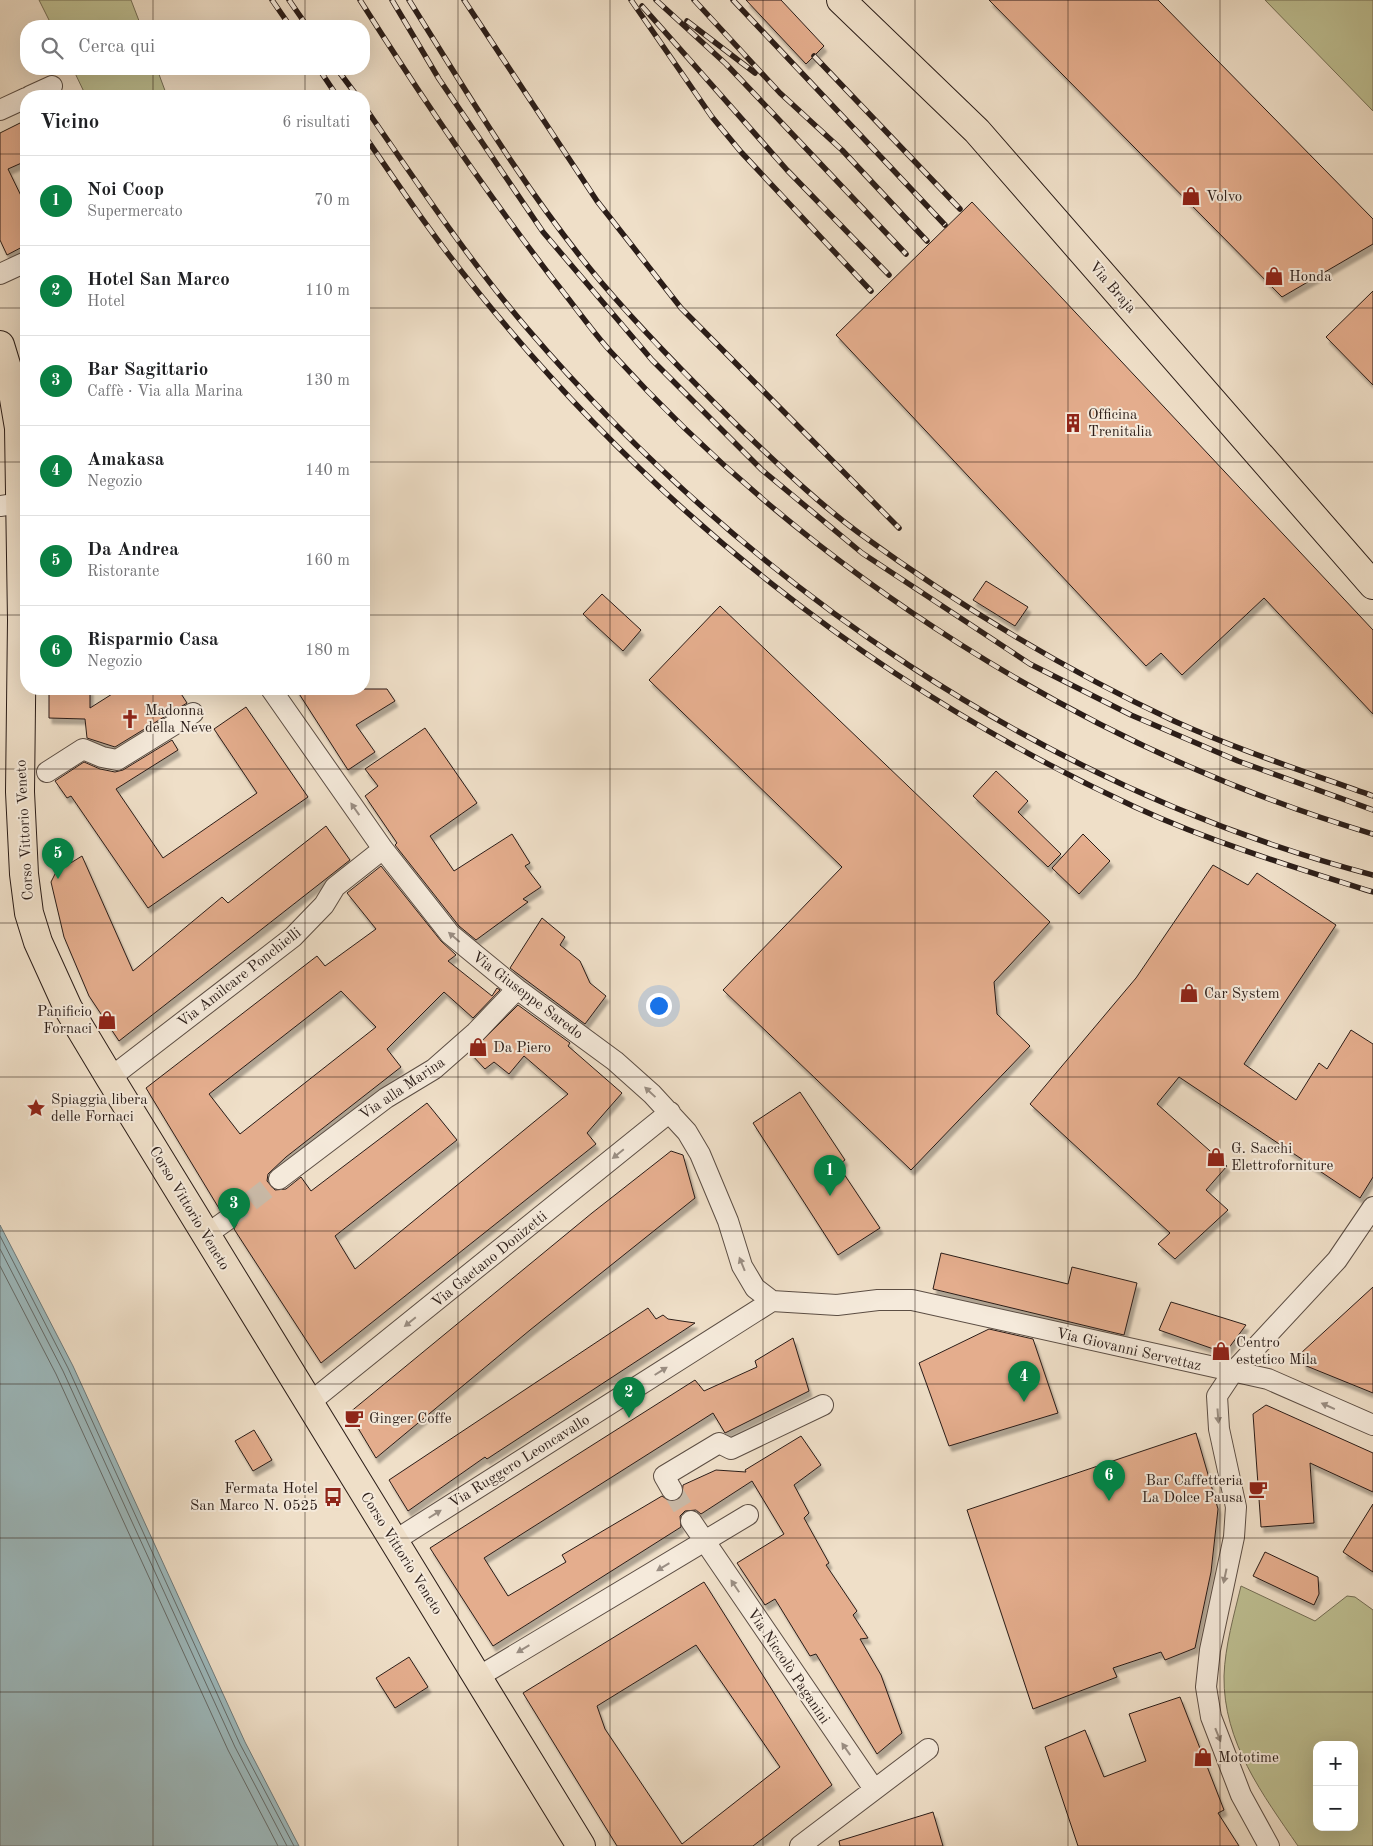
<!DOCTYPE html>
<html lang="it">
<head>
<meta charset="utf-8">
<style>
  :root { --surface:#fff; --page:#f2f2f2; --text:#202124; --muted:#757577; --line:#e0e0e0; --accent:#0b8043 }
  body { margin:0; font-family:"Old Standard TT",serif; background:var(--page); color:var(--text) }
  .controls { position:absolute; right:15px; bottom:15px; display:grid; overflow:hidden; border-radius:10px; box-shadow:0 5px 20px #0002 }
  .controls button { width:45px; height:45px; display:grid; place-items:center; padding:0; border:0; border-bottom:1px solid var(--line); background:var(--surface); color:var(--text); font:25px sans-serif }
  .you { position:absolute; left:658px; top:1005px; width:18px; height:18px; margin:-12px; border:4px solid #fff; border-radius:50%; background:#1a73e8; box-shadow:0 0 0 8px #1a73e833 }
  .badge { display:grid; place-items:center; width:32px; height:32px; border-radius:50%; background:var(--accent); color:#fff; font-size:16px; font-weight:700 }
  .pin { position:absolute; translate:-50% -41px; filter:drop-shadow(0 1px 2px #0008) }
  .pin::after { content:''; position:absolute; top:26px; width:18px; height:15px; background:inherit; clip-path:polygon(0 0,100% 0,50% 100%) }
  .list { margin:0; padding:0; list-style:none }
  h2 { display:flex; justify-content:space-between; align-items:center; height:65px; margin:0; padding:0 20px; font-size:21px }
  h2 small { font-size:16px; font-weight:400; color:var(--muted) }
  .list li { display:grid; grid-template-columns:32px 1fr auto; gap:15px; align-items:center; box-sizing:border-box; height:90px; padding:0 20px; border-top:1px solid var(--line) }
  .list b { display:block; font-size:19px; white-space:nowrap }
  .list p { margin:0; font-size:16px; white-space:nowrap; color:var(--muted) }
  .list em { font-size:16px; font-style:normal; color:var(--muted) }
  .icon { flex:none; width:28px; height:28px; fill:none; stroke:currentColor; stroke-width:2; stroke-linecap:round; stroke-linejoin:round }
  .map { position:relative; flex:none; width:1373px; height:1846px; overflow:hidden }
  .search { position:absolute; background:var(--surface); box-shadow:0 5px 20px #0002; left:20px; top:20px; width:350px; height:55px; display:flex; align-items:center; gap:12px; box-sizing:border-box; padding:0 18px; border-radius:20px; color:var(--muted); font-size:19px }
  .panel { position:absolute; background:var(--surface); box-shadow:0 5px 20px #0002; left:20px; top:90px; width:350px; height:605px; border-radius:20px }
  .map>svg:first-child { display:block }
  .green { fill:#bec093; stroke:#746e56; fill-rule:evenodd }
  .water { fill:#9dbabe; stroke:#6f7b7c }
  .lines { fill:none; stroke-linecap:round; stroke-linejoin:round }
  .shore { stroke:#646c6b; stroke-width:1 }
  .building { fill:#e4ad8d; stroke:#2b1d18; fill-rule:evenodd; filter:url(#shadow) }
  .street-tunnel { stroke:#c8b8a5; stroke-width:20; stroke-dasharray:20 10; stroke-linecap:butt }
  .street-casing { stroke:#5c4e44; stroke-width:22 }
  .primary-casing { stroke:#2b1d18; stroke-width:30 }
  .street { stroke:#f5eadb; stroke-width:20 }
  .primary { stroke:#efdfc8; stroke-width:28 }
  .rail-casing { stroke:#2b1d18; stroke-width:5.5 }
  .rail { stroke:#f5eadb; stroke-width:4; stroke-dasharray:11; stroke-linecap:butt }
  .oneway { fill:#9a8e83 }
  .grid { fill:none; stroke:#2b1d18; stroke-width:1; stroke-opacity:0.55 }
  .labels { text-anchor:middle; stroke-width:4; stroke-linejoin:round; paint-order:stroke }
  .poi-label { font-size:15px; fill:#2b1d18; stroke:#f5eadb; text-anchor:start }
  .street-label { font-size:15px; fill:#2b1d18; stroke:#f5eadb }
</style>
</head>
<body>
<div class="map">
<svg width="1373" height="1846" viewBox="0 0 1373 1846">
  <defs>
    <filter id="shadow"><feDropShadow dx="3" dy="5.5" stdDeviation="1" flood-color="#0004"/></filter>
  </defs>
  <rect width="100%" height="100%" fill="#efdfc8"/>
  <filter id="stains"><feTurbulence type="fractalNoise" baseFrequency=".004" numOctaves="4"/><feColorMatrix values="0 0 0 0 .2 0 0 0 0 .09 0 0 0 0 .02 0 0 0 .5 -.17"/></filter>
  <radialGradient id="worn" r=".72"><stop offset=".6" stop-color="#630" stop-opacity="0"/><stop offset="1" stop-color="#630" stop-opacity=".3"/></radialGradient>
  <path class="green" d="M 39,0 L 131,0 L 141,26 L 52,26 Z
    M 1265,0 L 1373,0 L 1373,111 Z
    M 73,69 L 157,69 L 167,96 L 86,96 Z
    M 1241,1586 L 1315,1621 L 1347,1596 L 1355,1597 L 1373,1610 L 1373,1846 L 1298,1846 C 1263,1795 1223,1742 1224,1676 C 1225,1646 1234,1615 1241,1586 ZM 1317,1745 L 1354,1745 L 1354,1827 L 1317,1827 Z"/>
  <path class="water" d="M 0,1225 L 73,1366 L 245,1742 L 299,1846 L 0,1846 Z"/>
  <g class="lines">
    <path class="shore" d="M 0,1236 L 68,1368 L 240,1744 L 294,1846
      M 0,1249 L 63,1371 L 235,1747 L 287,1846
      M 0,1266 L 56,1374 L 228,1750 L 278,1846"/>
  </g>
  <path class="building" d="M 746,0 L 781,0 L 824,46 L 806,64 Z
    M 989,0 L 1158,0 L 1373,219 L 1373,244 L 1282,297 Z
    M 26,120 L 26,161 L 8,169 L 26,206 L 26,245 L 7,255 L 0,240 L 0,133 Z
    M 972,202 L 1373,630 L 1373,714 L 1264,598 L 1182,675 L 1161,653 L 1146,666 L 836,335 Z
    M 1373,291 L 1373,385 L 1326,337 Z
    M 986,581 L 1028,607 L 1015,626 L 973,600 Z
    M 602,594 L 641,630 L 623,651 L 583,614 Z
    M 720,606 L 1050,922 L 994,982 L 997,1014 L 1030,1046 L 911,1170 L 723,990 L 842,867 L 649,680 Z
    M 49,689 L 90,689 L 90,708 L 120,689 L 178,689 L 187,703 L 115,747 L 87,738 L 85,719 L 49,718 Z
    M 296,689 L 387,689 L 395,701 L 356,725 L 375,752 L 348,770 Z
    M 246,707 L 308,797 L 148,908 L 71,796 L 67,798 L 55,781 L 84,762 L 100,769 L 115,772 L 123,770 L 172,740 L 178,750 L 116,789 L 163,858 L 257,793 L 214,729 Z
    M 425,728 L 477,803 L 430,836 L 454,871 L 512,834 L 530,863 L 525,866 L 541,887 L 523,899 L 528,902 L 476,940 L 459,926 L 395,845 L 397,843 L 365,796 L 378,786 L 365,769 Z
    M 996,771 L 1028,801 L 1018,812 L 1061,854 L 1048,867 L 973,796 Z
    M 326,826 L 350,860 L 119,1041 L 89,996 L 64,937 L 51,882 L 56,872 L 82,856 L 133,971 L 222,897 L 228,903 Z
    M 1083,834 L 1110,861 L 1079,894 L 1052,868 Z
    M 1213,865 L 1248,885 L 1257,873 L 1336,925 L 1244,1064 L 1296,1100 L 1319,1063 L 1327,1069 L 1351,1030 L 1373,1044 L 1373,1177 L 1360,1198 L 1179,1077 L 1157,1104 L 1227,1166 L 1206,1190 L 1228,1210 L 1175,1259 L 1158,1244 L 1170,1233 L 1030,1104 L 1136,978 Z
    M 381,866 L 441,941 L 456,955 L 448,961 L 492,996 L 497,988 L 500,990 L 473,1018 L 444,992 L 387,1049 L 401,1067 L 286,1157 L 268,1174 L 267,1181 L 275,1190 L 286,1189 L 301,1177 L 311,1191 L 427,1103 L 457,1140 L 335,1236 L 355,1269 L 568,1094 L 524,1056 L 509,1074 L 494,1062 L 485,1069 L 470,1053 L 518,1005 L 570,1043 L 568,1046 L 622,1093 L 587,1133 L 596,1144 L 321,1363 L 234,1229 L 239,1219 L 237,1214 L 231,1209 L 220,1210 L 146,1088 L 317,956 L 325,966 L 376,929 L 347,893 ZM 341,991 L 376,1027 L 240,1134 L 209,1094 Z
    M 542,918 L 565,937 L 560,945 L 580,961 L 590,983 L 606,996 L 585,1024 L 510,968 Z
    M 800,1092 L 845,1160 L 838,1165 L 880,1228 L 838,1255 L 753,1123 Z
    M 671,1151 L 683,1155 L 695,1198 L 530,1330 L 376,1458 L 349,1413 L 592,1213 Z
    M 941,1253 L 1068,1284 L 1072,1267 L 1137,1283 L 1124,1335 L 933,1289 Z
    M 1373,1287 L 1373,1393 L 1304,1365 L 1301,1353 Z
    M 1171,1302 L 1201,1311 L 1246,1325 L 1225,1353 L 1159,1330 Z
    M 648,1308 L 656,1319 L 663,1315 L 668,1319 L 695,1323 L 487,1459 L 485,1457 L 408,1511 L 389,1480 Z
    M 989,1329 L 1033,1339 L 1058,1413 L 949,1446 L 919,1363 Z
    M 793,1338 L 809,1391 L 725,1433 L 713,1413 L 484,1558 L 508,1596 L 566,1562 L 562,1555 L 662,1496 L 671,1502 L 677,1500 L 682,1496 L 683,1485 L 716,1470 L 746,1472 L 745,1470 L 801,1436 L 821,1465 L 794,1485 L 809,1513 L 804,1518 L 829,1563 L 826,1565 L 857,1611 L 853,1615 L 868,1638 L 860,1639 L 881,1675 L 902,1733 L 877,1754 L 816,1654 L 810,1656 L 775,1599 L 765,1605 L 737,1563 L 784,1534 L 752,1481 L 701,1514 L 696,1510 L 685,1511 L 680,1516 L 681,1527 L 493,1646 L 430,1548 L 695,1380 L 704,1391 L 757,1367 L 755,1361 Z
    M 1266,1405 L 1373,1453 L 1373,1492 L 1310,1463 L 1314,1523 L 1261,1527 L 1253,1414 Z
    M 254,1430 L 272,1460 L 253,1471 L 235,1441 Z
    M 1196,1433 L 1218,1509 L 1211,1572 L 1195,1648 L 1165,1660 L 1161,1652 L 1113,1668 L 1117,1677 L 1033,1709 L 967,1510 Z
    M 1373,1504 L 1373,1572 L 1343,1552 Z
    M 1265,1552 L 1318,1577 L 1319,1594 L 1314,1605 L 1253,1576 Z
    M 704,1582 L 832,1785 L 753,1846 L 617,1846 L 523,1693 ZM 696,1645 L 780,1767 L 682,1844 L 605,1729 L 597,1706 Z
    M 409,1657 L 428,1687 L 395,1708 L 376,1678 Z
    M 1180,1697 L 1224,1810 L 1218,1813 L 1239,1846 L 1078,1846 L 1045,1747 L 1085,1730 L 1104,1777 L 1146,1761 L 1129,1714 Z
    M 933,1812 L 943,1846 L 840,1846 L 839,1841 Z"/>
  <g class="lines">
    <path class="street-tunnel" d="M 227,1220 L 279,1179
      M 672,1490 L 691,1521"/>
    <g class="street-casing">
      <path id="street" d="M 30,96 L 52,86
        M 0,110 L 26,98
        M 0,274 L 26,262
        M 0,506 L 20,503
        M 271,689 L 383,849 L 450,934 L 517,989 L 615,1061 L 652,1094 L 687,1132 L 700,1154 L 728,1221 L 742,1266 L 755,1288 L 772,1301
        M 47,772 L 83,749 L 102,757 L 117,760 L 193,713
        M 110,1078 L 293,937 L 324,905 L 335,887 L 383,849
        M 279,1179 L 386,1098 L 434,1069 L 476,1032 L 517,989
        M 206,1235 L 227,1220
        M 772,1301 L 837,1305 L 878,1300 L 912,1300 L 1268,1379 L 1373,1425
        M 308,1404 L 670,1112
        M 672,1490 L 664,1476 L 719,1443 L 731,1449 L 823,1405
        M 691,1521 L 874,1789
        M 394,1541 L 772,1301
        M 478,1677 L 748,1515
        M 800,1846 L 928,1749
        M 1269,1846 L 1241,1795 L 1211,1717 L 1206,1687 L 1210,1650 L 1234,1537 L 1236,1507 L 1219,1429 L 1217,1396 L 1233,1372 L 1337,1260 L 1373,1207"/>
    </g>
    <g class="primary-casing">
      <path id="primary" d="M 841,0 L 977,131 L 1373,585
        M 0,345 L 11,381 L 19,428 L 22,620 L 20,792 L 24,874 L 29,913 L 38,942 L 68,1008 L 110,1078 L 581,1846"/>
    </g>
    <use href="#street" class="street"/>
    <use href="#primary" class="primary"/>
    <g class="rail-casing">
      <path id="rail" d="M 272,0 L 290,26
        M 289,0 L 307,26
        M 360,0 C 420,95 483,188 552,278 C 572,302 590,329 611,352 C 811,573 1087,749 1373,834
        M 392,0 L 439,79 L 543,232 L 652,360 L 762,470 L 862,553 L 1030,664 L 1131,715 L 1238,761 L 1373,810
        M 409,0 C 469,96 528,195 601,282 C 646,335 694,383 743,431 C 780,466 818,503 859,533 C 958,605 1063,669 1174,721 C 1238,750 1306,772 1373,796
        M 464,0 L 597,201 L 681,308 L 899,528
        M 631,0 L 712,117 L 741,152 L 871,291
        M 656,0 L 726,64 L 906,254
        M 694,0 L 780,93 L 842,150 L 927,241
        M 733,0 L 945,225
        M 642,6 L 787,170 L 889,275
        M 687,21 L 755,73
        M 814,56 L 960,209
        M 319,69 L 337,96
        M 337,69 L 357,96
        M 364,106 C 416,181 467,258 526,327 C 747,585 1043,788 1373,875
        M 364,135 C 399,186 435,239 474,287 C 653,510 875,687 1135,807 C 1211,842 1293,867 1373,892"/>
    </g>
    <use href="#rail" class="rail"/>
  </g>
  <defs><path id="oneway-solid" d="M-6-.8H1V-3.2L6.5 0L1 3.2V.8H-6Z" transform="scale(1.25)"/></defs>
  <g class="oneway">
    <use href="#oneway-solid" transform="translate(355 809) rotate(-125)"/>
    <use href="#oneway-solid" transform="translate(454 937) rotate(-139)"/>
    <use href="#oneway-solid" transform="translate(650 1092) rotate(-137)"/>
    <use href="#oneway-solid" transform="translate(618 1154) rotate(141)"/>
    <use href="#oneway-solid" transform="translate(742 1264) rotate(-112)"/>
    <use href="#oneway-solid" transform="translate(410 1322) rotate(141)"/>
    <use href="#oneway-solid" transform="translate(661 1371) rotate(-32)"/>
    <use href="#oneway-solid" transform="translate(1328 1406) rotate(-156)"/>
    <use href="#oneway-solid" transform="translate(1218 1416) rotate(86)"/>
    <use href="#oneway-solid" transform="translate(435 1514) rotate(-32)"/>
    <use href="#oneway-solid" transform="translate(663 1567) rotate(149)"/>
    <use href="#oneway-solid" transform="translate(1225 1576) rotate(102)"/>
    <use href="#oneway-solid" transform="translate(735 1586) rotate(-124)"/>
    <use href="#oneway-solid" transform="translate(523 1649) rotate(149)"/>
    <use href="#oneway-solid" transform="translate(1218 1735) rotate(68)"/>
    <use href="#oneway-solid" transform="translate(846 1749) rotate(-125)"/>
  </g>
  <path class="grid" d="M 153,0 L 153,26M 305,0 L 305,26M 458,0 L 458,1846M 610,0 L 610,1846M 763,0 L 763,1846M 915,0 L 915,1846M 1068,0 L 1068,1846M 1220,0 L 1220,1846M 153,69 L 153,96M 305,69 L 305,96M 0,154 L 26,154M 364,154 L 1373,154M 0,308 L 26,308M 364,308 L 1373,308M 0,462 L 26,462M 364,462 L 1373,462M 0,615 L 26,615M 364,615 L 1373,615M 153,689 L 153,1846M 305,689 L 305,1846M 0,769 L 1373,769M 0,923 L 1373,923M 0,1077 L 1373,1077M 0,1231 L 1373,1231M 0,1384 L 1373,1384M 0,1538 L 1373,1538M 0,1692 L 1373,1692"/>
  <defs>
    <g id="shop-bare" transform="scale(1.5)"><path d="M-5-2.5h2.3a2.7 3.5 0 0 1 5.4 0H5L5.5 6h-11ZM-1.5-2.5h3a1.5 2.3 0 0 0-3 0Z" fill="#8f2418" stroke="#f5eadb" stroke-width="2.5" paint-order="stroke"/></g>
    <g id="building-bare" transform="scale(1.5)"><path d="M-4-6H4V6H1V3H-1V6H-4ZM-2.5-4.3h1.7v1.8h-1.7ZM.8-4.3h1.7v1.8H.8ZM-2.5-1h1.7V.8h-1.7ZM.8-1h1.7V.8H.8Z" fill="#8f2418" stroke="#f5eadb" stroke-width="2.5" paint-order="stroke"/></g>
    <g id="church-bare" transform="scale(1.5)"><path d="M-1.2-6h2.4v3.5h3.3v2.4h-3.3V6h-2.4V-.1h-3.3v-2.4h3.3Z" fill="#8f2418" stroke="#f5eadb" stroke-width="2.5" paint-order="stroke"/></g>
    <g id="sight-bare" transform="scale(1.5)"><path d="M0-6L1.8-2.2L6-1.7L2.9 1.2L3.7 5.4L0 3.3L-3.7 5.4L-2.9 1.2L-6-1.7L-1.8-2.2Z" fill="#8f2418" stroke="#f5eadb" stroke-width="2.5" paint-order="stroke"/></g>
    <g id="cafe-bare" transform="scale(1.5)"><path d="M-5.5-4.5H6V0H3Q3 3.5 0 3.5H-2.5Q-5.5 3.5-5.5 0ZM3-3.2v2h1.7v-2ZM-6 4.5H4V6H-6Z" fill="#8f2418" stroke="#f5eadb" stroke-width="2.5" paint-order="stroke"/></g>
    <g id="bus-bare" transform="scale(1.5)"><path d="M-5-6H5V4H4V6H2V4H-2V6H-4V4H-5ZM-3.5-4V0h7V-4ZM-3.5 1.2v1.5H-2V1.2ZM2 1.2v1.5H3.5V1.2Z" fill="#8f2418" stroke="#f5eadb" stroke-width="2.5" paint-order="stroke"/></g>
  </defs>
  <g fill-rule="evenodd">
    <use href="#shop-bare" x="1191" y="196"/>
    <use href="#shop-bare" x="1274" y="276"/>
    <use href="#building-bare" x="1073" y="423"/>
    <use href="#church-bare" x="130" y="719"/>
    <use href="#shop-bare" x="1189" y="993"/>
    <use href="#shop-bare" x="107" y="1020"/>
    <use href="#shop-bare" x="478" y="1047"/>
    <use href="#sight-bare" x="36" y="1108"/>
    <use href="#shop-bare" x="1216" y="1157"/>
    <use href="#shop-bare" x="1221" y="1351"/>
    <use href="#cafe-bare" x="354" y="1418"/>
    <use href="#cafe-bare" x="1258" y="1489"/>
    <use href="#bus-bare" x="333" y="1497"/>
    <use href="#shop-bare" x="1203" y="1757"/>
  </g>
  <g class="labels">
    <g class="poi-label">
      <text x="1206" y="201">Volvo</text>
      <text x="1289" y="281">Honda</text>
      <text x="1088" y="419">Officina<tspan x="1088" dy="17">Trenitalia</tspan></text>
      <text x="145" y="715">Madonna<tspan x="145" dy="17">della Neve</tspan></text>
      <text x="1204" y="998">Car System</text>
      <text x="92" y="1016" text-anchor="end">Panificio<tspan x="92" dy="17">Fornaci</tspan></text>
      <text x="493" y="1052">Da Piero</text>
      <text x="51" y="1104">Spiaggia libera<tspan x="51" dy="17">delle Fornaci</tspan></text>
      <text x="1231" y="1153">G. Sacchi<tspan x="1231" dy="17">Elettroforniture</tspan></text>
      <text x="1236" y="1347">Centro<tspan x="1236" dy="17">estetico Mila</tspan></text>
      <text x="369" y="1423">Ginger Coffe</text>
      <text x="1243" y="1485" text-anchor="end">Bar Caffetteria<tspan x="1243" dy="17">La Dolce Pausa</tspan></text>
      <text x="318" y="1493" text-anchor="end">Fermata Hotel<tspan x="318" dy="17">San Marco N. 0525</tspan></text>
      <text x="1218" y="1762">Mototime</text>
    </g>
    <g class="street-label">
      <text transform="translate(1113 287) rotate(49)" y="5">Via Braja</text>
      <text transform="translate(24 830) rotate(-93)" y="5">Corso Vittorio Veneto</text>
      <text transform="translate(239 977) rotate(-38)" y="5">Via Amilcare Ponchielli</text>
      <text transform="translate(528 995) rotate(37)" y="5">Via Giuseppe Saredo</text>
      <text transform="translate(402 1088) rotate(-34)" y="5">Via alla Marina</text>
      <text transform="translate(190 1208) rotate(59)" y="5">Corso Vittorio Veneto</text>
      <text transform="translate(489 1259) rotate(-39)" y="5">Via Gaetano Donizetti</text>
      <text transform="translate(1129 1349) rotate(13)" y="5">Via Giovanni Servettaz</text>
      <text transform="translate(519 1461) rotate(-32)" y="5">Via Ruggero Leoncavallo</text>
      <text transform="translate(402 1553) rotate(58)" y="5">Corso Vittorio Veneto</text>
      <text transform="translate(789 1666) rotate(56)" y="5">Via Niccolò Paganini</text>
    </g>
  </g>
  <rect width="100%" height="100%" filter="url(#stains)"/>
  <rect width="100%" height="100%" fill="url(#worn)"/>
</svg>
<div class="controls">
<button>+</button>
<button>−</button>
</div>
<div class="you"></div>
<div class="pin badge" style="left:830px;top:1196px">1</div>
<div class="pin badge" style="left:629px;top:1418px">2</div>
<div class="pin badge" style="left:234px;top:1229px">3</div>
<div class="pin badge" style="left:1024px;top:1402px">4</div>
<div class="pin badge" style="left:58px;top:879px">5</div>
<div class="pin badge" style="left:1109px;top:1501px">6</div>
<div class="search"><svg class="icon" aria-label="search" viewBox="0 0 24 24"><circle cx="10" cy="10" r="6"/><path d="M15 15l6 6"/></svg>Cerca qui</div>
<section class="panel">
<h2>Vicino<small>6 risultati</small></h2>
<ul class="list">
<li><span class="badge">1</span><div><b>Noi Coop</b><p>Supermercato</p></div><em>70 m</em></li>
<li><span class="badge">2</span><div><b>Hotel San Marco</b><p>Hotel</p></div><em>110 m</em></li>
<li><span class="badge">3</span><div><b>Bar Sagittario</b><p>Caffè · Via alla Marina</p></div><em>130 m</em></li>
<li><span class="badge">4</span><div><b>Amakasa</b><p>Negozio</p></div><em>140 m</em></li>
<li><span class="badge">5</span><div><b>Da Andrea</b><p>Ristorante</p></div><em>160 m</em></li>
<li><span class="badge">6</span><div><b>Risparmio Casa</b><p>Negozio</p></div><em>180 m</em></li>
</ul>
</section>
</div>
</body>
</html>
